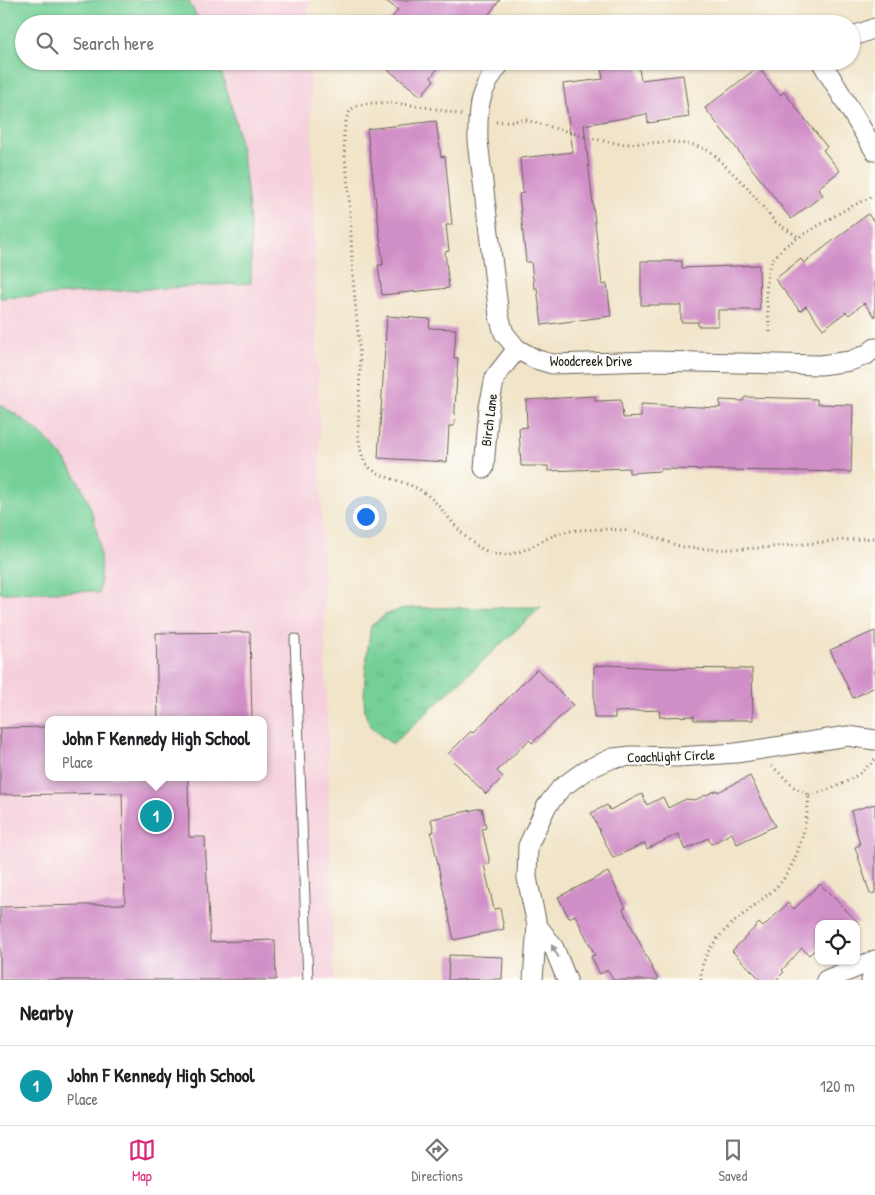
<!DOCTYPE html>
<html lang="en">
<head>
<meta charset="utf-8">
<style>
  :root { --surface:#fff; --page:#f6f6f6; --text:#202124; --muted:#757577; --line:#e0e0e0; --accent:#db2777 }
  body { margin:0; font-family:"Patrick Hand",sans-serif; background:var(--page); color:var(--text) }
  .controls { position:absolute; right:15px; bottom:15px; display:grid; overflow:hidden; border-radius:10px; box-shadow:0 1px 4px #0004 }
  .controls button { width:45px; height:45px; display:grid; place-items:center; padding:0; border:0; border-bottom:1px solid var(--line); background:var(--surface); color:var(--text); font:25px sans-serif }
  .you { position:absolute; left:365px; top:516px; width:18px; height:18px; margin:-12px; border:4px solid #fff; border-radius:50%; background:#1a73e8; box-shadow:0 0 0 8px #1a73e833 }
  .badge { display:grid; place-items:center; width:32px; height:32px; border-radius:50%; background:var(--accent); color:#fff; font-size:16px; font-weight:700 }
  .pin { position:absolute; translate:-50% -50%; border:2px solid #fff; box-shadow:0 1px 5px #0006 }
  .popup { position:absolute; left:45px; top:716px; width:222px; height:65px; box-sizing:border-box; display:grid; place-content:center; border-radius:10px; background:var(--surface); filter:drop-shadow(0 1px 4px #0005); font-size:16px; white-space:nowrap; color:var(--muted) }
  .popup b { font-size:19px; color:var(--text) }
  .popup::after { content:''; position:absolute; left:50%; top:100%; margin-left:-10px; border:10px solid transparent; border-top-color:var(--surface) }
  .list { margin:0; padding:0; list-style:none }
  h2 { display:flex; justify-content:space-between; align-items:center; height:65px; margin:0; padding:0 20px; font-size:21px }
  h2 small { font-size:16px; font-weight:400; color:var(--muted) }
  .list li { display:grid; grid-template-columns:32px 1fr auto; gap:15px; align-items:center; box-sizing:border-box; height:80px; padding:0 20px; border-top:1px solid var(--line) }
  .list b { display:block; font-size:19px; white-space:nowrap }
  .list p { margin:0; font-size:16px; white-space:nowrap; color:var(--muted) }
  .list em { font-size:16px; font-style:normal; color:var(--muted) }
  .icon { flex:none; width:28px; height:28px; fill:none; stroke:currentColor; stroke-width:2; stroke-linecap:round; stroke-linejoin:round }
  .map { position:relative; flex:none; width:875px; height:980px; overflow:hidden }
  .search { position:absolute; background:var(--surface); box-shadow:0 1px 4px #0004; left:15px; right:15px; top:15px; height:55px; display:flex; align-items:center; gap:12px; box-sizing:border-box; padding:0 18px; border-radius:28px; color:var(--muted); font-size:19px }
  .sheet { height:145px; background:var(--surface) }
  nav { display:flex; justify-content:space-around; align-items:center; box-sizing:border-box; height:70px; border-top:1px solid var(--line); background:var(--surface); font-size:14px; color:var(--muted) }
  nav a { display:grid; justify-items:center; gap:2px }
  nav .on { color:var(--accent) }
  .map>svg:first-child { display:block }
  .built { fill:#f5cfdb; fill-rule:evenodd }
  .grass { fill:url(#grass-tufts); stroke:#48765a }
  .garden { fill:#75d097; stroke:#48765a }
  .building { fill:#d18fc7 }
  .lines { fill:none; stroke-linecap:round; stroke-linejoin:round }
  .lane-casing { stroke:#676258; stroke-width:11 }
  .street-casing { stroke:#676258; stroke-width:21 }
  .path { stroke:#676258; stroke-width:3; stroke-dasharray:1 4; stroke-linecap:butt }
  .lane { stroke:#fff; stroke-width:9 }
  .street { stroke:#fff; stroke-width:19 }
  .oneway { fill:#999 }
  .labels { text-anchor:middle; stroke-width:4; stroke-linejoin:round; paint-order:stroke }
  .street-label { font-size:14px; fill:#1c1c1c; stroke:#fdfcf7 }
</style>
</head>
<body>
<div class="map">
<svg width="875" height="980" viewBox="0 0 875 980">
  <defs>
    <pattern id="grass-tufts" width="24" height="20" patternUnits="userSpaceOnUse" patternTransform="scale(1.25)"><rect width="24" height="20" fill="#75d097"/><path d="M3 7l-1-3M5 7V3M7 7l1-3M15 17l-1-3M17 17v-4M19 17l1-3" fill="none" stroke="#65b282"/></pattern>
  </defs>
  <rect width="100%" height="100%" fill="#fdfcf7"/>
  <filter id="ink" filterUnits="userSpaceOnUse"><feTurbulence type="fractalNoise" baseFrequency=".02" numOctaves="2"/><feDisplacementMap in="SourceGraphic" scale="10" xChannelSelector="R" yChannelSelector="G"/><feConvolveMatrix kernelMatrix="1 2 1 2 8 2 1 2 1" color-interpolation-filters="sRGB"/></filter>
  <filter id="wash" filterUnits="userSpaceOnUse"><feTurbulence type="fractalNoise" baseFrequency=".0096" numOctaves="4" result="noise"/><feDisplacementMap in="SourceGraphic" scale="20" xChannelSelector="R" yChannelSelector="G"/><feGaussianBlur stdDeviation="1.12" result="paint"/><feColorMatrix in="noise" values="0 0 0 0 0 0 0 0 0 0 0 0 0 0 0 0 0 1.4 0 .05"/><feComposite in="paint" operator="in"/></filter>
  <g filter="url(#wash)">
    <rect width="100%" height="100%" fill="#f1e4c8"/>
    <path class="built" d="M 0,0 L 309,0 L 309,24 L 24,24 L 24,61 L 310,61 L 334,980 L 0,980 ZM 48,720 L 264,720 L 264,777 L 48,777 Z"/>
    <path class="grass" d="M 541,607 L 393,744 C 383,738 370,729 366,716 C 361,704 368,641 371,626 L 385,615 L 405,608 Z"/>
    <path class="garden" d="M 0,0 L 188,0 L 201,24 L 24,24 L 24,61 L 217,61 C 243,128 253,212 251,283 L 0,298 Z
      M 0,405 C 71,444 109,513 99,594 L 91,591 L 0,593 Z"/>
    <g id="blocks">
      <path class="building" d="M 385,0 L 500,0 L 481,24 L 387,24 L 398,10 Z
        M 377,61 L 444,61 L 431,77 L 434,80 L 421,96 Z
        M 609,61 L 621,61 L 622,64 L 638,62 L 641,80 L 683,75 L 689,117 L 648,123 L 647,114 L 584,125 L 602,285 L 607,284 L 611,316 L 542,325 L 537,288 L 534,288 L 531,262 L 526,262 L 519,194 L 523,193 L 520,158 L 573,152 L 563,84 L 603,79 L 600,62 Z
        M 758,67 L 780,95 L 784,92 L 827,147 L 823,150 L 840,171 L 818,188 L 823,195 L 791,219 L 705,108 Z
        M 436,121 L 441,157 L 445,156 L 452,225 L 446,225 L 449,251 L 445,252 L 449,288 L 382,295 L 378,265 L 383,265 L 380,237 L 367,129 Z
        M 868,214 L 875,223 L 875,317 L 864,303 L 849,315 L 846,312 L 823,329 L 806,306 L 800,311 L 775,279 L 801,259 L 804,263 Z
        M 641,261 L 682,261 L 682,268 L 759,265 L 760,310 L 718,310 L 718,326 L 698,326 L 698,322 L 681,322 L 681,305 L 641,305 Z
        M 387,316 L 430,319 L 429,328 L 456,329 L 454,358 L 458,358 L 454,426 L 449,426 L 447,462 L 378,458 Z
        M 595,396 L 595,401 L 621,400 L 623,418 L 641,417 L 641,404 L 720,408 L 720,400 L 743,401 L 745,397 L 817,399 L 817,404 L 853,405 L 851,472 L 661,469 L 661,471 L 629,473 L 629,468 L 548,471 L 548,466 L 521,466 L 519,428 L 527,427 L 526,400 Z
        M 875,631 L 875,687 L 853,698 L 830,650 Z
        M 250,632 L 252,720 L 158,720 L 156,633 Z
        M 608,665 L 656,668 L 752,669 L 753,720 L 694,720 L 694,716 L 660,717 L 659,710 L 615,712 L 615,718 L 594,718 L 594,666 Z
        M 537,669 L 573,705 L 532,743 L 529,740 L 497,771 L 503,777 L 486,794 L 447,755 L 471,731 L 473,733 Z
        M 48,727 L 48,777 L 188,777 L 189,837 L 205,837 L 210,942 L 275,940 L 276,980 L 0,980 L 0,907 L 125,904 L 122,793 L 0,795 L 0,728 Z
        M 750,776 L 775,826 L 737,844 L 732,833 L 711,844 L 708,838 L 685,850 L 678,834 L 647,849 L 645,843 L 613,858 L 591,813 L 607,805 L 610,810 L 642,794 L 647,805 L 663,797 L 668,808 L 686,799 L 695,800 L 717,790 L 718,792 Z
        M 875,804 L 875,893 L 870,894 L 855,847 L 860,845 L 851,811 Z
        M 482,808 L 486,828 L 482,829 L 490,863 L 484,865 L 494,909 L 500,908 L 504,929 L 454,940 L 431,832 L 434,832 L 431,819 Z
        M 608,872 L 626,908 L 623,909 L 658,980 L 613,980 L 608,970 L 600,974 L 591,956 L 595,955 L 575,915 L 569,918 L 558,897 Z
        M 820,884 L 860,924 L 819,924 L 819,946 L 809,955 L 802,948 L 782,970 L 784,972 L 776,980 L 761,980 L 732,951 L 759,923 L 763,927 L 788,903 L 794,909 Z
        M 449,955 L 503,957 L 502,979 L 448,980 Z"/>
    </g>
  </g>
  <g filter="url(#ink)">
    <use href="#blocks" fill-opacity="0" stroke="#676258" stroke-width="1"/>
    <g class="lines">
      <g class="lane-casing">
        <path id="lane" d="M 295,639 L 308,980"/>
      </g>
      <g class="street-casing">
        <path id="street" d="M 851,37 L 875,28
          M 502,61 C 479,90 477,105 478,141 L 499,316 L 504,333 L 517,349 L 535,359 L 552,364 L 654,361 L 820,365 L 850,361 L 866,355 L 875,348
          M 821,61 L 875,151
          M 484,468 L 489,407 L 495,377 L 517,349
          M 537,925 L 554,948 L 567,980
          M 533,980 L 537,925 L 527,878 L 528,846 L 546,807 L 561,788 L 586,770 L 613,758 L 631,756 L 678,757 L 736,753 L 848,736 L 875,740
          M 826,980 L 875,960
          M 871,980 L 875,974"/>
      </g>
      <path class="path" d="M 461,115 C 442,109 364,94 351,110 C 346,116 345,126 344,134 C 343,151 347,168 348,185 C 351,216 351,247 353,277 C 355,306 359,335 360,364 C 360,389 357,417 359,441 C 360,448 362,459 367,465 C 380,480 409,480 426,494 C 448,511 461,542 489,552 C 522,563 541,534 571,531 C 597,528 622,528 647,535 C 662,539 676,547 691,548 C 752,553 814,541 875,538
        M 496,122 L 526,120 L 590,138 L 620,144 L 671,142 L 694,145 L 710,151 L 746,186 L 775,222 L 800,238
        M 770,332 L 766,294 L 768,270 L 772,260 L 786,245 L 848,208 L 875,195
        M 809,795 C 835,789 856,780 875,759
        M 701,980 C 699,936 755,911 781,882 C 799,860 807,823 809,795 L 794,787 L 772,766"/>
      <use href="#lane" class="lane"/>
      <use href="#street" class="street"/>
    </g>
    <defs><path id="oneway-solid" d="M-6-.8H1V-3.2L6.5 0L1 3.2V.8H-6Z" transform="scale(1.25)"/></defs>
    <use class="oneway" href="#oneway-solid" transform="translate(555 951) rotate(-119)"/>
  </g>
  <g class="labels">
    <g class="street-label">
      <text x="591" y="366">Woodcreek Drive</text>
      <text transform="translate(489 420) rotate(-83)" y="5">Birch Lane</text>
      <text transform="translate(671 756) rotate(-2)" y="5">Coachlight Circle</text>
    </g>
  </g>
</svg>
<div class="controls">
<button><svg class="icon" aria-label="locate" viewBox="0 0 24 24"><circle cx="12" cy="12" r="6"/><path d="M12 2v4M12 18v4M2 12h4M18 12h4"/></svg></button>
</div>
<div class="you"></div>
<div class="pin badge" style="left:156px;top:816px;background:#0f9aa8">1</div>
<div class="popup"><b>John F Kennedy High School</b>Place</div>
<div class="search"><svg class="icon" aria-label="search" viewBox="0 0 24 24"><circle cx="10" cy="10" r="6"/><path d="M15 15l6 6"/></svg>Search here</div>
</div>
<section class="sheet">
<h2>Nearby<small></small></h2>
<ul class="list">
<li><span class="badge" style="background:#0f9aa8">1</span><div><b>John F Kennedy High School</b><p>Place</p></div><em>120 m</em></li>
</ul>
</section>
<nav>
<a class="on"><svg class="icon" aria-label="map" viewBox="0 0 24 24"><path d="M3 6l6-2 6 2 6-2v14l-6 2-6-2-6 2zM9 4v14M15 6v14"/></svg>Map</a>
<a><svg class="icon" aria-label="directions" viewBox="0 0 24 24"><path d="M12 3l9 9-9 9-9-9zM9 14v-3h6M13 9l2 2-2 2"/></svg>Directions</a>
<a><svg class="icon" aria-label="saved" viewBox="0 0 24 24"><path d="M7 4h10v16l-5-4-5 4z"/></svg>Saved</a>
</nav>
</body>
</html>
